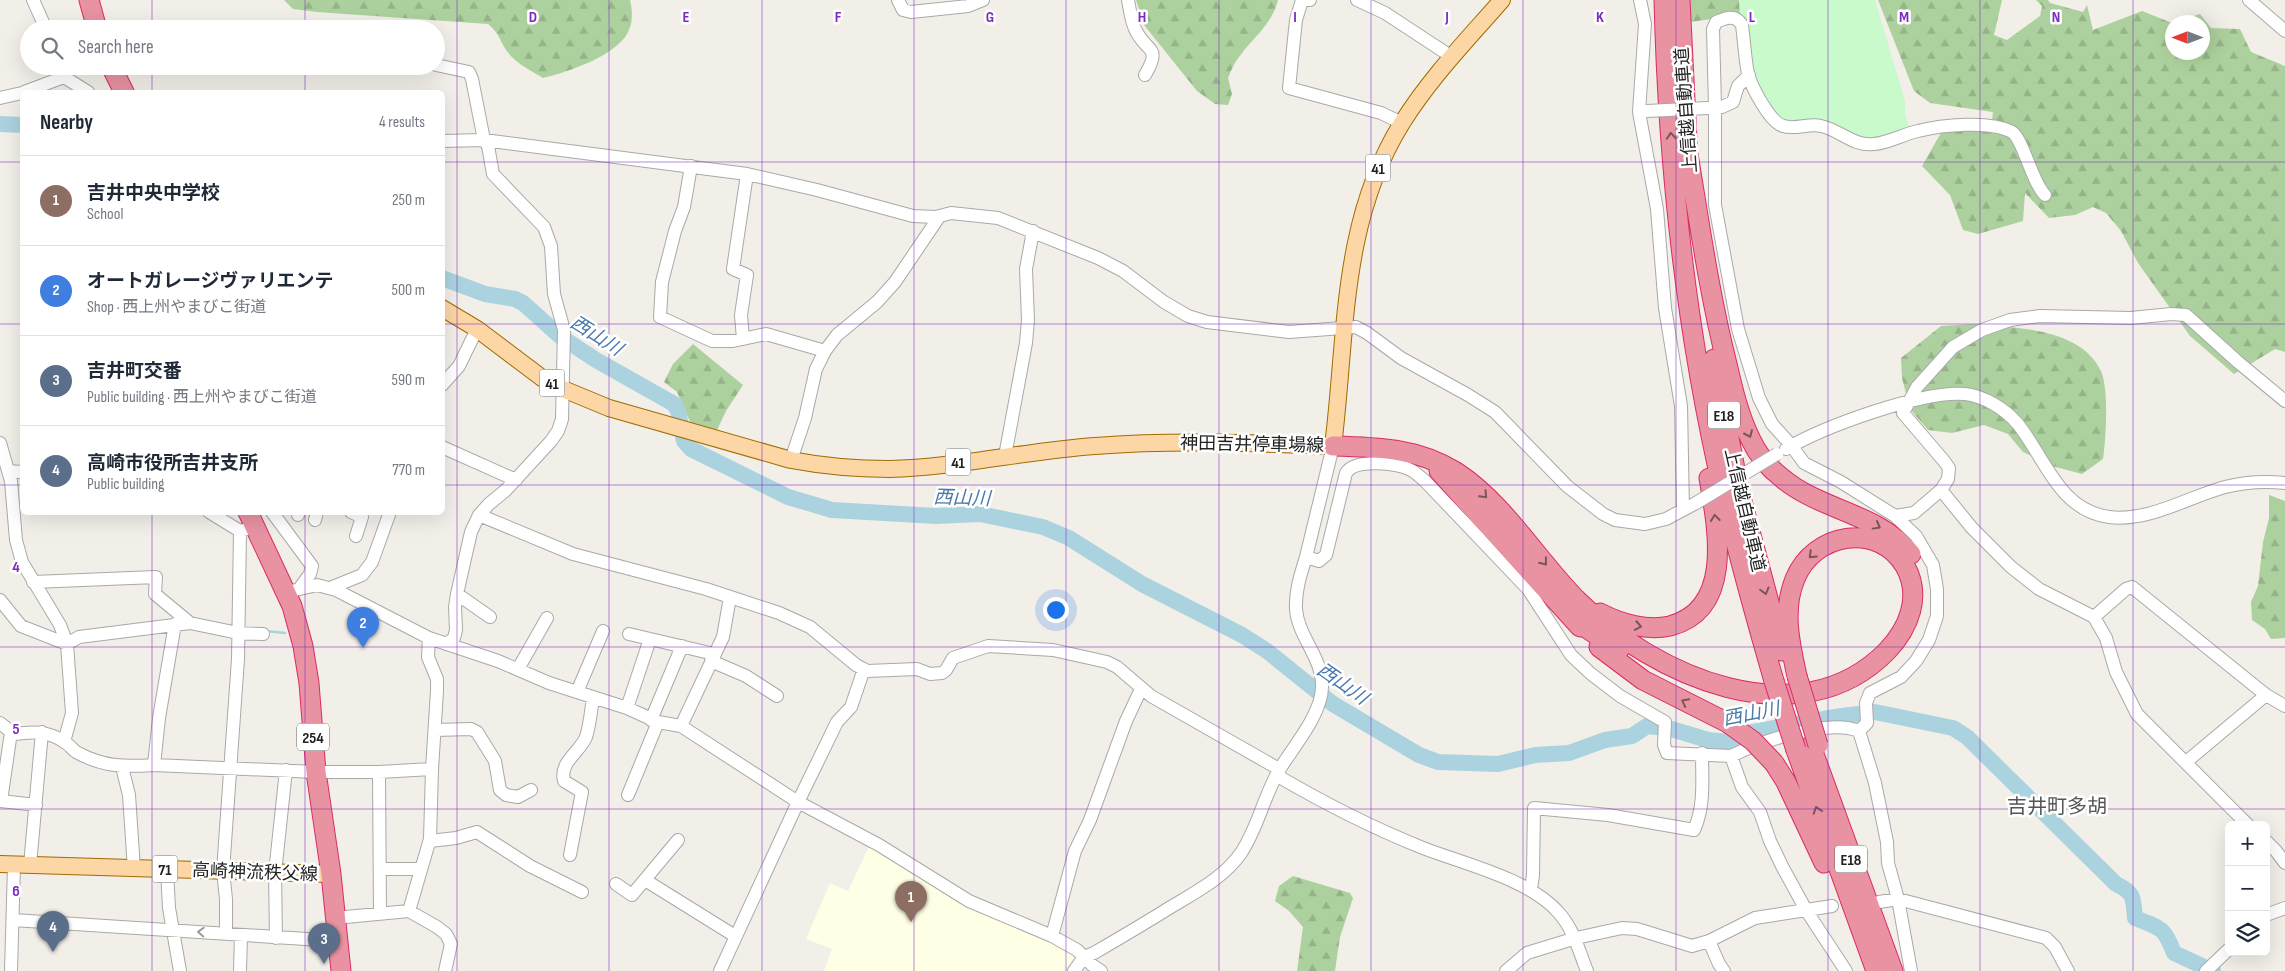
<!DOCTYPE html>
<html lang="en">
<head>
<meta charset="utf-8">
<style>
  :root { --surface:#fff; --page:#f2f2f3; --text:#1f2937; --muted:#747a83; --line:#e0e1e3; --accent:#d40000 }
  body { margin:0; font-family:"Sofia Sans Condensed","Noto Sans JP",sans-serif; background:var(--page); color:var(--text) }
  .controls { position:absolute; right:15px; bottom:15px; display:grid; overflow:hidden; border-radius:8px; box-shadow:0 5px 20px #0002 }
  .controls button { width:45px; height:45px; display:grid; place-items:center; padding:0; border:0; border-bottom:1px solid var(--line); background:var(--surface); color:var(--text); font:25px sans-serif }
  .compass { position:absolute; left:2165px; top:15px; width:45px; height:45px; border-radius:50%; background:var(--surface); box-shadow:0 5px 20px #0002; rotate:270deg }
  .you { position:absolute; left:1055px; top:609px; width:18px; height:18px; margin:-12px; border:4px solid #fff; border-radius:50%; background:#1a73e8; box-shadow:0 0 0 8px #1a73e833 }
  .badge { display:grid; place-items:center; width:32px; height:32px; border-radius:50%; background:var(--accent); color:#fff; font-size:16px; font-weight:700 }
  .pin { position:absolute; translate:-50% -41px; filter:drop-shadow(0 1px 2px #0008) }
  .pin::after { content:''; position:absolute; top:26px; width:18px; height:15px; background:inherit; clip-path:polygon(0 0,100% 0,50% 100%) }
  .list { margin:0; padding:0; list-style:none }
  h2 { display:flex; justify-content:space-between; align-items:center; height:65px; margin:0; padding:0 20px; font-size:21px }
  h2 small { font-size:16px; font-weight:400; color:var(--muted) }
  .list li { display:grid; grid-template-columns:32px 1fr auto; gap:15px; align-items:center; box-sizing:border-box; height:90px; padding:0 20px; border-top:1px solid var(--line) }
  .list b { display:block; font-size:19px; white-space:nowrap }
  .list p { margin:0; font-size:16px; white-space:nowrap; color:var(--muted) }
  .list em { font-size:16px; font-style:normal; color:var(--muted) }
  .icon { flex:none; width:28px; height:28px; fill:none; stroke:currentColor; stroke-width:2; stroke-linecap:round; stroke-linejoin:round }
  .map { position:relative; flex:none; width:2285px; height:971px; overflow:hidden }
  .search { position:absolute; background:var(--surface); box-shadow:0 5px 20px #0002; left:20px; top:20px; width:425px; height:55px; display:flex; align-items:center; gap:12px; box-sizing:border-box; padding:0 18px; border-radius:28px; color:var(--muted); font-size:19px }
  .panel { position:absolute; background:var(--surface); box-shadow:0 5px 20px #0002; left:20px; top:90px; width:425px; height:425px; border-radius:8px }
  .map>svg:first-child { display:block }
  .education { fill:#ffffe5 }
  .forest { fill:url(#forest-firs); fill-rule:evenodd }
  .park { fill:#c8facc }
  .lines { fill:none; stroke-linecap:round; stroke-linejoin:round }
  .stream { stroke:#aad3df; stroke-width:2.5 }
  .river { stroke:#aad3df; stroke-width:16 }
  .minor-casing { stroke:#a9a9a9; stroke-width:14 }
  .major-casing { stroke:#a06b00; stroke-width:18 }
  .highway-casing { stroke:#dc2a67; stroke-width:21 }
  .minor { stroke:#fff; stroke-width:12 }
  .major { stroke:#fcd6a4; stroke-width:16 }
  .highway { stroke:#e892a2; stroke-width:19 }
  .minor-bridge-casing { stroke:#a9a9a9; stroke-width:14; stroke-linecap:butt }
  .highway-bridge-casing { stroke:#dc2a67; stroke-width:21; stroke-linecap:butt }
  .minor-bridge { stroke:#fff; stroke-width:12 }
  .highway-bridge { stroke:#e892a2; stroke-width:19 }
  .oneway { stroke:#7b545c }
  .oneway2 { stroke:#9c9c9c }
  .grid { fill:none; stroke:#7b2cbf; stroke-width:1; stroke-opacity:0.55 }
  .labels { text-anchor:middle; stroke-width:5; stroke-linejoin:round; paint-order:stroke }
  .shield { fill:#fff; stroke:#646464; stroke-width:1 }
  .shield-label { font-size:16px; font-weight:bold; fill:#222 }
  .street-label { font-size:18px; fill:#222; stroke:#fff }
  .water-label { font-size:19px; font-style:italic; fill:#4a7aab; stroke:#fff }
  .quarter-label { font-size:20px; fill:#555; stroke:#fff }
  .grid-label { font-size:16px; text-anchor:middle; font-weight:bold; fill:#7b2cbf; stroke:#fff; stroke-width:5; stroke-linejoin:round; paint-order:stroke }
</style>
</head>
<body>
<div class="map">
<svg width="2285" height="971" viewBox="0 0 2285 971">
  <defs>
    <pattern id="forest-firs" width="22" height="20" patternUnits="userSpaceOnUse" patternTransform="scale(1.25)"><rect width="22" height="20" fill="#add19e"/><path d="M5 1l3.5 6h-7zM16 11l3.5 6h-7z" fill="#95b388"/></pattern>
  </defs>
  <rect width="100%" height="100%" fill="#f2efe9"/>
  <path class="education" d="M 870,845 L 1063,945 L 1074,953 L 1074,958 L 1064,971 L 824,971 L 832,949 L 806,939 L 830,883 L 848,891 Z"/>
  <path class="forest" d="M 284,0 L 630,0 C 632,7 633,20 630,27 C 623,54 568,72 543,78 C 530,70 515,63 506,50 C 499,39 499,33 488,24 L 317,12 L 293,9 Z
    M 1136,0 L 1278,0 C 1272,25 1253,37 1239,57 C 1234,63 1231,71 1228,78 L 1232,94 L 1228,105 L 1215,104 L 1197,91 L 1144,25 Z
    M 1689,0 L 1739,0 L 1740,15 L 1690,22 Z
    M 1878,0 L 2002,0 L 1994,35 L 2007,40 L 2040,16 L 2042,6 L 2036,0 L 2048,0 L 2050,3 L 2083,12 L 2087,5 L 2093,30 L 2142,11 L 2172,23 L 2200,14 L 2211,28 L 2240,29 L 2251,52 L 2285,66 L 2285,352 L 2275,349 L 2234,374 L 2190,336 L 2138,263 L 2121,231 L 2106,213 L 2093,207 L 2075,215 L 2049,218 L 2025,193 L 2023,221 L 1978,234 L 1963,230 L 1950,195 L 1922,166 L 1942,131 L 1991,129 L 1993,112 L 1930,103 L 1914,91 ZM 2172,22 L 2202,22 L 2202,52 L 2172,52 Z
    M 1973,324 C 2015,328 2080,327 2101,371 C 2109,389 2106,439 2103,459 L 2082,474 L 2052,466 L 2023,452 L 2008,434 L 1984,425 L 1952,433 L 1928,430 L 1910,409 L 1902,378 L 1901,358 L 1941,326 Z
    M 693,344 L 743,385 L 726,411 L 717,430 L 691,424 L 677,392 L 664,382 L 673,364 Z
    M 2269,495 L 2285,501 L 2285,638 L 2271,639 L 2265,629 L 2252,620 L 2251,602 L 2258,586 L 2263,542 L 2269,518 Z
    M 1293,876 L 1350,893 L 1353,898 L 1340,937 L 1335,971 L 1297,971 L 1303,927 L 1289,911 L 1275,901 L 1279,886 Z"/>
  <path class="park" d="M 1740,0 L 1875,0 L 1905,101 L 1905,113 L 1910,130 L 1873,142 L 1778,120 L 1751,75 L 1740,18 Z"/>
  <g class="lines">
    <path class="stream" d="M 266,631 L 285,633"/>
    <path class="river" d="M 0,124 L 22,125
      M 442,278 L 485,294 L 515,299 L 523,303 L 561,337 L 596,360 L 674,404 L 678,411 L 684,441 L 691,449 L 788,497 L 832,510 L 936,516 L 980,514 L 1043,527 L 1069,538 L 1142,584 L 1242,635 L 1267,651 L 1333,704 L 1419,755 L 1438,762 L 1498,764 L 1535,755 L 1569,753 L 1605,740 L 1632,736 L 1647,726 L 1668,728 L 1708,740 L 1730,742 L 1752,732 L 1834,717 L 1875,712 L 1953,728 L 1967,737 L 2116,884 C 2135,893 2133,898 2135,918 C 2161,928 2164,927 2174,953 L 2213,971"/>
    <g class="minor-casing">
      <path id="minor" d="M 33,0 L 46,29
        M 898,0 L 903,10 L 911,12 L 968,6 L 983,0
        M 1128,0 C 1130,10 1131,22 1136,31 C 1147,53 1162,46 1145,75
        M 1310,0 L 1302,0 L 1296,20 L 1289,88 L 1381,113 L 1402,123
        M 1357,0 L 1385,13 L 1452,57
        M 1640,0 L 1645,24 L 1639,112 L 1657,209 L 1665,308 L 1681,406 L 1683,510
        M 2249,0 L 2285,31
        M 436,65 L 469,72 L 472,79 L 484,140 L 488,146 L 493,174 L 544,227 L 551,246 L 554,294 L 564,330 L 562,419 L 558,431 L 551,441 L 506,490 L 489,504 L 479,515 L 471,532 L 457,594 L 455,607 L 456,630 L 454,638 L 446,644
        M 24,92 L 64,77 L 88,92
        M 0,98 L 22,93
        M 1709,108 L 1722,107 L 1733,102 L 1738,86 L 1749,75
        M 442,141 L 484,140 L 747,174 L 817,190 L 913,216 L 936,217 L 951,213 L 998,218 L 1098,258 L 1123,271 L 1164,302 L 1188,316 L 1207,322 L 1289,332 L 1356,327 L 1367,333 L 1401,358 L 1468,395 L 1495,412 L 1567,486 L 1603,514 L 1615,520 L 1645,524 L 1666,519 L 1696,503
        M 691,166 L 684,207 L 675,231 L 662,282 L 660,317 L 712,341 L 733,341 L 766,334 L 825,351
        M 743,339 L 741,315 L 747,275 L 733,269 L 747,174
        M 442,385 L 459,366 L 477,329
        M 0,443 L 11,481 L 16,540 L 22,562 L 60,625 L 67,644 L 72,713 L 64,742
        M 442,447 L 516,480
        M 1786,449 C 1823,427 1923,390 1965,394 C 1984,396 2005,409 2017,423 C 2045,457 2058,510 2109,517 C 2149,522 2188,497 2225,487 C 2245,482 2265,481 2285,483
        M 1005,456 L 1026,343 L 1028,320 L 1026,269 L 1033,231
        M 791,460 L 805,418 L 816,369 L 825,351 L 837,335 L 877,302 L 895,282 L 939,217
        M 9,471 L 22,472
        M 1941,490 L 1972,528 L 2011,567 L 2039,589 L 2094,617 L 2106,638 L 2116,672 L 2137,714 L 2248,825
        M 209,512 L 240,531
        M 272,512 L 312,566 L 310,574 L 299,589
        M 351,512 L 362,517 L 356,536
        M 298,515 L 298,512
        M 479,515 L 573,554 L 706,589 L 779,613 L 810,627 L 856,665 L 867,671 L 917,669 L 930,674 L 942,673 L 946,670 L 953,658 L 988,646 L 1053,650 L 1107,662 L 1117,667 L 1151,696 L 1279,769
        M 1895,516 L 1914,513 L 1941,490 L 1948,479 L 1949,468 L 1944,461 L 1903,413 L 1917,387 L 1953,347 L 1982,330 L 2010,320 L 2040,316 L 2131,318 L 2171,314 L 2186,315 L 2238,362 L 2285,401
        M 315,520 L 317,512
        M 1306,557 L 1319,561 L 1326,555 L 1346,473 C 1355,458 1397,463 1411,470 C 1415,472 1420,477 1424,480 L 1528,589 L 1571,655 L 1590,673 L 1620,696 L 1665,722 L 1664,745 L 1667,753 L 1731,756 L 1742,787 L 1760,812 L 1770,841 L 1782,866 L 1806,910 L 1846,971
        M 33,582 L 156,577 L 155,594 L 190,623
        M 330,588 L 362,575 L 372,562 L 390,512
        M 287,592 L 317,585 L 336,590 L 429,638 L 498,661 L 549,683 L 627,708 L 658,722 L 681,726 L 798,802 L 879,845 L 969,901 L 1052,936 L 1077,950 L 1092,965 L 1101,971
        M 457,594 L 490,617
        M 0,600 L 21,626 L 67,644 L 79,637 L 190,623 L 238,633 L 263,634
        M 2094,617 L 2126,589 L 2132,587 L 2266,695 L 2285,706
        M 629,634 L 714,654
        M 711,661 L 746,676 L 777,696
        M 518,669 L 547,618
        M 577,692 L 603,631
        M 627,708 L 650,639
        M 651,720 L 682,646
        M 0,723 L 14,734 C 34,731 49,731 66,743 C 71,746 73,751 78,753 C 104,767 125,767 154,765 L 316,772 L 379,772 L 432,769
        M 681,726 L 723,637 L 730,597
        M 435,730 L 471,729 L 477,732 L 495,761 L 500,790 L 506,795 L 518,797 L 531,790
        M 11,732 L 1,801 L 36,805
        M 1731,756 C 1760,742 1828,718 1859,731
        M 2186,762 L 2266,695
        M 154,765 L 159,718 L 175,624
        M 122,767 L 129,795 L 134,869
        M 379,772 L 380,914
        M 1276,775 C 1322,802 1373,828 1423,848 C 1464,864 1530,879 1559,913 C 1574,930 1579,951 1587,971
        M 628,795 L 658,722
        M 430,841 L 456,838 L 477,832 L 530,866 L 582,892
        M 2266,841 L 2276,851 L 2285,863
        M 570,855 L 582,792 L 564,781 C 559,762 580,752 586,737 C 590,725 591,710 593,698
        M 30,865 L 42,732
        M 380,869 L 421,869
        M 167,870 L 169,908 L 180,971
        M 645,880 L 735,936
        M 616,884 L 632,895 L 678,840
        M 1531,889 L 1533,875 L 1534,808 L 1608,815 L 1694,830 C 1705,806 1702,779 1702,753
        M 1879,902 L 1898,899 L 2046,938 L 2055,947 L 2068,971
        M 409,911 L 430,839 L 432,769 L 437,691 L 437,679 L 428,657 L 429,638
        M 2266,915 L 2285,908
        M 335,918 L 409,911 L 437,927 L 446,934 L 451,944 L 445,971
        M 13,920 L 337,941
        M 226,933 L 226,899 L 223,871 L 238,659 L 240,531 L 255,527
        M 1052,936 L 1075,851 L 1090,820 L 1126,721 L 1141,689
        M 276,938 L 275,873 L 286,770
        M 1709,941 L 1719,964 L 1724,971
        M 11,971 L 14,865
        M 240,971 L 241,935
        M 720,971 L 798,802 L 837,722 L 851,707 L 864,669
        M 1074,971 L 1084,957 L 1094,953 C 1118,939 1142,925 1166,910 C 1192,894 1223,879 1241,853 C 1259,826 1264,794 1281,767 C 1295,745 1322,713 1322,687 C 1323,658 1298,637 1296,609 C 1295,591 1301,573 1306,557 L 1333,446
        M 1506,971 L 1527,953 L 1576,938 L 1622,928 L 1637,929 L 1692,946 L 1709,941 L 1755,918 L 1832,906
        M 1911,971 L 1898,899 L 1888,863 L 1887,842 L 1875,783 L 1859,731 L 1867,723 L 1866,703 L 1870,693 L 1901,677 L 1916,661 L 1929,640 L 1937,616 L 1937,589 L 1933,565 L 1916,536 L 1895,516 L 1841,482 L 1804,463 L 1791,445 L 1772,424 L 1759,398 L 1738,329 L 1715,205 L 1715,107 L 1713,29 L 1716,22 C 1726,18 1735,14 1742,25 C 1744,41 1745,58 1748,74 C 1752,88 1770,122 1783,126 C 1795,130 1809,123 1821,126 C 1840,130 1854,147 1874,144 C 1889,143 1903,134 1918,131 C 1941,125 1990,120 2012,132 C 2023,139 2032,182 2045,195
        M 2206,971 L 2229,949"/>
    </g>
    <g class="major-casing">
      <path id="major" d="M 442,308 L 477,329 L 542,378 L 563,389 L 609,408 L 791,460 C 823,466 856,469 889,469 C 958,467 1026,451 1095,446 C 1174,440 1253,443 1333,446 C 1347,336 1340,222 1402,123 C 1430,78 1467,40 1502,0
        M 0,864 L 331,874"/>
    </g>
    <g class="highway-casing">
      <path id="highway" d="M 89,0 L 97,29
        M 1664,0 C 1668,166 1686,333 1724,495 C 1739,557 1756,619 1774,681
        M 1680,0 L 1688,159
        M 111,66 L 124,92
        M 1687,148 C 1699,220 1709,293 1727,364 C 1733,390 1739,416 1751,440 C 1758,455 1769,468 1782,478 C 1821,511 1879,513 1911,554
        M 1714,359 L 1739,490 L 1782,651
        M 1333,446 C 1377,447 1418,448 1456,472 C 1504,503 1538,561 1578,601 C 1653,675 1799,741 1887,651 C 1909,628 1922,596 1905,566 C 1878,521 1813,533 1795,579 C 1782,610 1790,644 1797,676
        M 1439,471 L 1580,627
        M 248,512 L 292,606 L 303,646 L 309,683 L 316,772 L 331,874 L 341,971
        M 1600,613 C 1621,624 1647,631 1670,626 C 1735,609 1717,526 1709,478
        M 1573,619 L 1619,650
        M 1599,647 L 1643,680 L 1728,723
        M 1811,746 L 1893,971
        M 1796,750 L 1876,971
        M 1774,763 L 1786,782 L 1824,863"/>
    </g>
    <use href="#minor" class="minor"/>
    <use href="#major" class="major"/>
    <use href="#highway" class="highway"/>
    <g class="minor-bridge-casing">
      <path id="minor-bridge" d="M 1647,111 L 1708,108
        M 1696,503 L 1777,454"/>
    </g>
    <g class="highway-bridge-casing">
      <path id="highway-bridge" d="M 1797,676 L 1818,745
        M 1774,681 L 1796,750
        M 1728,723 L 1753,741 L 1774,763"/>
    </g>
    <use href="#minor-bridge" class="minor-bridge"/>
    <use href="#highway-bridge" class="highway-bridge"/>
  </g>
  <defs><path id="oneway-chevron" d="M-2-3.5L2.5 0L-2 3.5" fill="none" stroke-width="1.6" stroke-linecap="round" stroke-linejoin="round" transform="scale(1.25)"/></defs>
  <g class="oneway">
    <use href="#oneway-chevron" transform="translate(1671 136) rotate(-94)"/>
    <use href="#oneway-chevron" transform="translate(1749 434) rotate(66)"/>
    <use href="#oneway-chevron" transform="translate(1484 495) rotate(47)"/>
    <use href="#oneway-chevron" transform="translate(1715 518) rotate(-97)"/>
    <use href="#oneway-chevron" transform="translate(1877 526) rotate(29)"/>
    <use href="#oneway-chevron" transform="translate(1812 555) rotate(136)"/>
    <use href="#oneway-chevron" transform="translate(1544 562) rotate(52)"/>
    <use href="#oneway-chevron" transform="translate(1765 591) rotate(75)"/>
    <use href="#oneway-chevron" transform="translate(1638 626) rotate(11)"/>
    <use href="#oneway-chevron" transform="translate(1685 702) rotate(-153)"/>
    <use href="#oneway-chevron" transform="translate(1817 810) rotate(-109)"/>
  </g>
  <use class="oneway2" href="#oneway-chevron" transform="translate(201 932) rotate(-177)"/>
  <path class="grid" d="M 152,0 L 152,29M 305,0 L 305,29M 457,0 L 457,971M 609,0 L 609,971M 762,0 L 762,971M 914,0 L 914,971M 1066,0 L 1066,971M 1219,0 L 1219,971M 1371,0 L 1371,971M 1523,0 L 1523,971M 1676,0 L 1676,971M 1828,0 L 1828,971M 1980,0 L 1980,971M 2133,0 L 2133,971M 152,66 L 152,92M 305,66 L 305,92M 0,162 L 22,162M 442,162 L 2285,162M 0,324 L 22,324M 442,324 L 2285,324M 0,485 L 22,485M 442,485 L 2285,485M 152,512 L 152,971M 305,512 L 305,971M 0,647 L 2285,647M 0,809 L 2285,809"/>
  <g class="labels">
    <g class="shield">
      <rect x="1365.5" y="154.5" width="25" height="27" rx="4"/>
      <rect x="539.5" y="369.5" width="25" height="27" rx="4"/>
      <rect x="1708" y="401.5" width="32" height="27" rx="4"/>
      <rect x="945.5" y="448.5" width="25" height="27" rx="4"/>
      <rect x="297" y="723.5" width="32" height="27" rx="4"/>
      <rect x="1835" y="845.5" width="32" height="27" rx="4"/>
      <rect x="152.5" y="855.5" width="25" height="27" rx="4"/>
    </g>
    <g class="shield-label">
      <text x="1378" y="174">41</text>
      <text x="552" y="389">41</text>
      <text x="1724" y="421">E18</text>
      <text x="958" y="468">41</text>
      <text x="313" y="743">254</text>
      <text x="1851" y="865">E18</text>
      <text x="165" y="875">71</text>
    </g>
    <g class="street-label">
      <text transform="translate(1686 110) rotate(-94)" y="6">上信越自動車道</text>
      <text transform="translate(1252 444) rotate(1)" y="6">神田吉井停車場線</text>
      <text transform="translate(1745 510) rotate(77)" y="6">上信越自動車道</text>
      <text transform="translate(255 872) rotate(2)" y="6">高崎神流秩父線</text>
    </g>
    <g class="water-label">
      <text transform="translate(597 335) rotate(32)" y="7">西山川</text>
      <text transform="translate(962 497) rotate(2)" y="7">西山川</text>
      <text transform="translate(1343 683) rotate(35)" y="7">西山川</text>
      <text transform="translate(1751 713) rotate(-11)" y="7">西山川</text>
    </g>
    <g class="quarter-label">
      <text x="2057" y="813">吉井町多胡</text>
    </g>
  </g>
  <g class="grid-label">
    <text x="533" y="22">D</text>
    <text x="686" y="22">E</text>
    <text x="838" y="22">F</text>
    <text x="990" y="22">G</text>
    <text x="1142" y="22">H</text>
    <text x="1295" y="22">I</text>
    <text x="1447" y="22">J</text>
    <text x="1600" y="22">K</text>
    <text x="1752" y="22">L</text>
    <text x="1904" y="22">M</text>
    <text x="2056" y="22">N</text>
    <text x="16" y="572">4</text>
    <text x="16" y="734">5</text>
    <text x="16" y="896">6</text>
  </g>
</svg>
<div class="controls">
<button>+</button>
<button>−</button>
<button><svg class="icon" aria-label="layers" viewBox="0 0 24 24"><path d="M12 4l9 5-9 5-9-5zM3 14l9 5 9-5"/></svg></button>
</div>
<svg class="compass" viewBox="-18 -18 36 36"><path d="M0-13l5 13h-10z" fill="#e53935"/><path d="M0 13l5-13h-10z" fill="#747a83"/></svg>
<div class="you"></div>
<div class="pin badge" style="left:911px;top:922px;background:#8d6e63">1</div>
<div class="pin badge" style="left:363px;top:648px;background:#3f7fe0">2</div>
<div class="pin badge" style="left:324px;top:964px;background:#5c6f8a">3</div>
<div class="pin badge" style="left:53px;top:952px;background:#5c6f8a">4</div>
<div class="search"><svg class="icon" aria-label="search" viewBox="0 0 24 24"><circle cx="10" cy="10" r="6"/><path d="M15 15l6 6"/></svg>Search here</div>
<section class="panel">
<h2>Nearby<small>4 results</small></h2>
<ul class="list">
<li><span class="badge" style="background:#8d6e63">1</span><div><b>吉井中央中学校</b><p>School</p></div><em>250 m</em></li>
<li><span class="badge" style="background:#3f7fe0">2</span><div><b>オートガレージヴァリエンテ</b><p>Shop · 西上州やまびこ街道</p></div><em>500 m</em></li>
<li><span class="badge" style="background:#5c6f8a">3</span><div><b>吉井町交番</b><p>Public building · 西上州やまびこ街道</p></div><em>590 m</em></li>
<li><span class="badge" style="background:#5c6f8a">4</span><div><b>高崎市役所吉井支所</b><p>Public building</p></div><em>770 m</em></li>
</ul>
</section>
</div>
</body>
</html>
